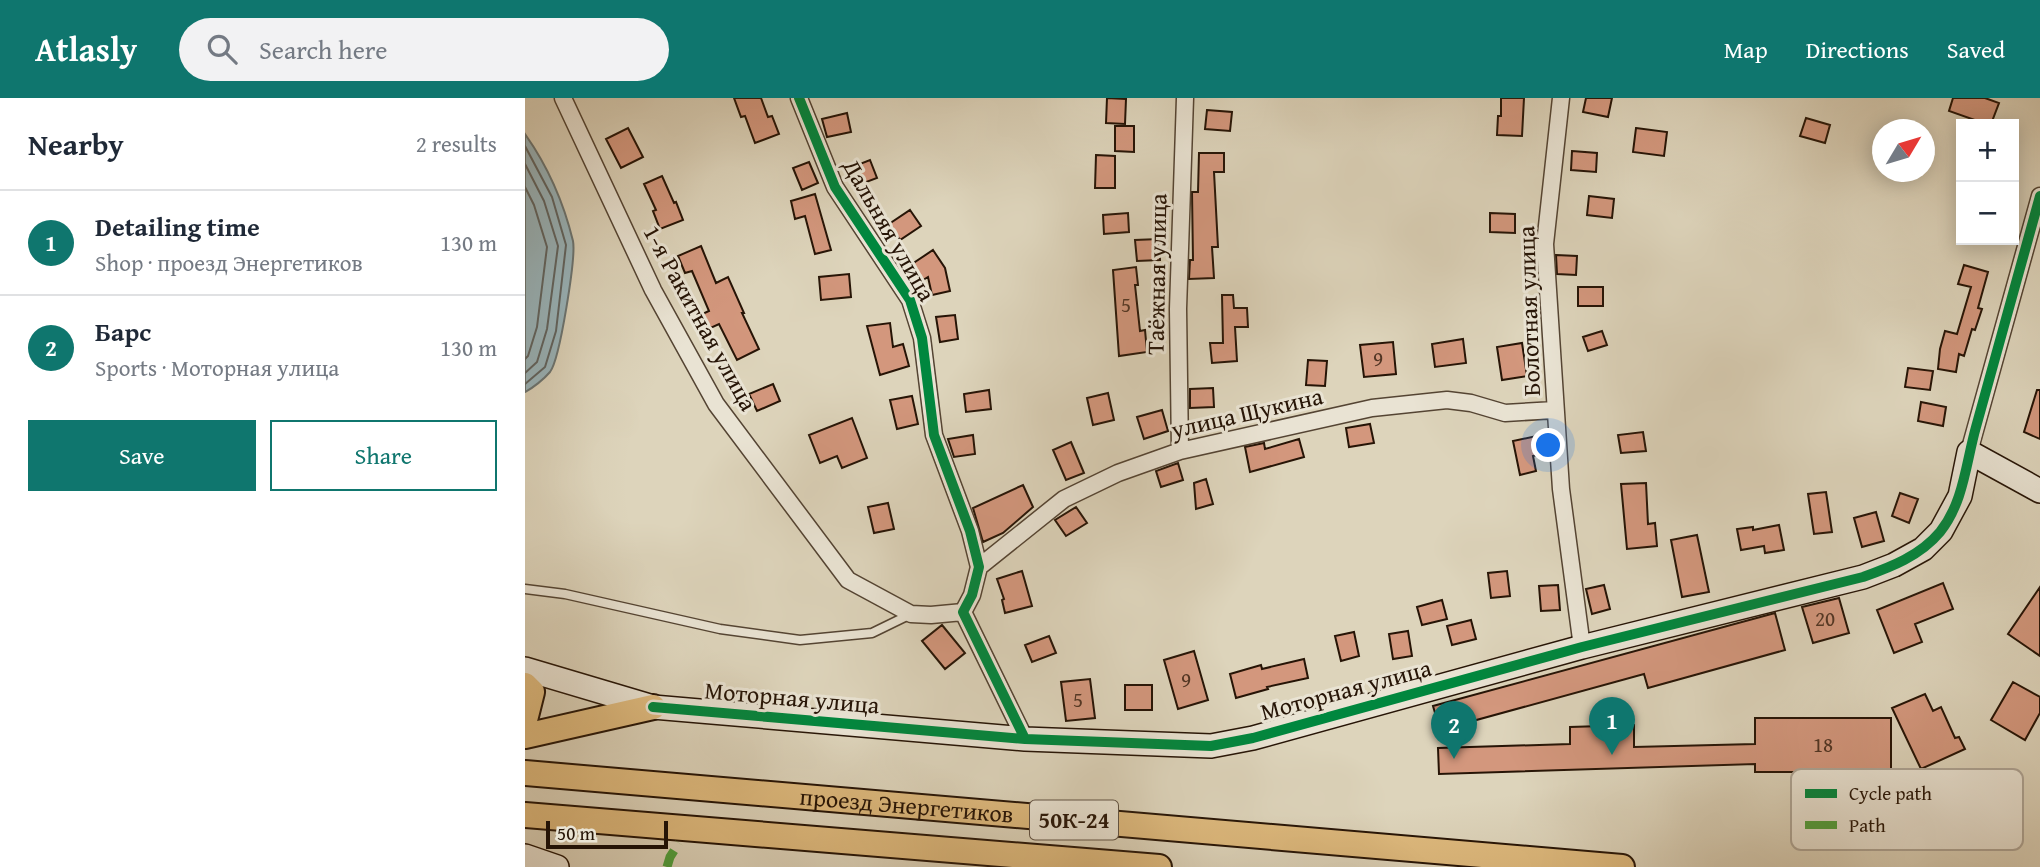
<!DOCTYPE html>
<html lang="en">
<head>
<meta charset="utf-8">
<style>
  :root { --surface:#fff; --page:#f2f2f3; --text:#1f2937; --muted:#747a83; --line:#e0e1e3; --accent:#0f766e }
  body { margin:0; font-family:"Gentium Book Plus",serif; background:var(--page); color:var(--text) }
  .controls { position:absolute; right:21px; top:21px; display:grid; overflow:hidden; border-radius:0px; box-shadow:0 4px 18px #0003 }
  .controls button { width:63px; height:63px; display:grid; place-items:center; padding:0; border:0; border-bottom:2px solid var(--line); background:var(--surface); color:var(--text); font:35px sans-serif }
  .compass { position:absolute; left:1347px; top:21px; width:63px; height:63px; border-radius:50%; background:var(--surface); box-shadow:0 4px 18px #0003; rotate:52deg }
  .scale { position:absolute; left:21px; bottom:18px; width:122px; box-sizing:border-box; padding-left:7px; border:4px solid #261406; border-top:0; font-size:19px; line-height:24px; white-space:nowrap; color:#261406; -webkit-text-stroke:5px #e9e3d3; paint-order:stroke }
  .you { position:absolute; left:1024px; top:348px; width:24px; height:24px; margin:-18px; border:5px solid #fff; border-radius:50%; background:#1a73e8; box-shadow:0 0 0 10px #1a73e833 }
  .badge { display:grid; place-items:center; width:46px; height:46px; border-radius:50%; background:var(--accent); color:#fff; font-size:23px; font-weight:700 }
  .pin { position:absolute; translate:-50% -58px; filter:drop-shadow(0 2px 4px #0008) }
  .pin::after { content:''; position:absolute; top:37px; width:24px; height:21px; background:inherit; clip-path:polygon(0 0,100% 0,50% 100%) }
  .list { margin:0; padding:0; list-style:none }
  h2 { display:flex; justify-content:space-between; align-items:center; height:91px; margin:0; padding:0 28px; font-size:30px }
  h2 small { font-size:23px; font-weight:400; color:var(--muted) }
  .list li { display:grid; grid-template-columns:46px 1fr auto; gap:21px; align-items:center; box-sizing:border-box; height:105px; padding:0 28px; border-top:2px solid var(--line) }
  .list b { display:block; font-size:26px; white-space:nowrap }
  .list p { margin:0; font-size:23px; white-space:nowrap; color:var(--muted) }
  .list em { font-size:23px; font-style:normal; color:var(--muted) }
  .actions { display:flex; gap:14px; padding:21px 28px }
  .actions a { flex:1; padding:16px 0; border:2px solid var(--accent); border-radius:0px; text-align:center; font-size:24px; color:var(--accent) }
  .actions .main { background:var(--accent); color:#fff }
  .icon { flex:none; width:38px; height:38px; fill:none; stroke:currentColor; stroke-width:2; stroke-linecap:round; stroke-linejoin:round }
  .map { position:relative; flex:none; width:1515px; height:769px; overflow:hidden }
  header { display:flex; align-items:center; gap:42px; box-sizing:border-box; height:98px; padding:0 35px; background:var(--accent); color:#fff }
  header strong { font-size:33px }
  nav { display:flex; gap:38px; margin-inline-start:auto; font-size:24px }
  .search { width:490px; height:63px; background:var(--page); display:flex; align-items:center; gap:18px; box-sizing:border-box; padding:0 24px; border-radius:38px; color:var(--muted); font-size:26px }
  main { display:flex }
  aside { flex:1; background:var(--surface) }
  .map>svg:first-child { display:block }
  .water { fill:#99b5bc; stroke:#6b7573; stroke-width:2 }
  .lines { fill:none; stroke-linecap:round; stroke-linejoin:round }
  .shore { stroke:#606461; stroke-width:2 }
  .building { fill:#d3977d; stroke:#261406; stroke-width:2 }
  .lane-casing { stroke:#544433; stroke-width:11 }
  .street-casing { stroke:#544433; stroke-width:19 }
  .secondary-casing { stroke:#261406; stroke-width:26 }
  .primary-casing { stroke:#261406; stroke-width:28 }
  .lane { stroke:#e9e3d3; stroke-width:8 }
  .street { stroke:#e9e3d3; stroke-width:16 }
  .secondary { stroke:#e9e3d3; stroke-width:23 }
  .primary { stroke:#deba7e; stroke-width:24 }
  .quiet { stroke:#50a03d; stroke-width:9; stroke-dasharray:18 9; stroke-linecap:butt }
  .cycleway-casing { stroke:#e9e3d3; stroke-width:15 }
  .cycleway { stroke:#00873e; stroke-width:10 }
  .labels { text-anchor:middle; stroke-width:6; stroke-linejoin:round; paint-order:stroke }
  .number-label { font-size:21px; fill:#513524 }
  .shield { fill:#e9e3d3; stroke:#605244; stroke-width:2 }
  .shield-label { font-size:23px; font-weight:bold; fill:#261406 }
  .street-label { font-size:24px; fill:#261406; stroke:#e9e3d3 }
  .key { fill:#e9e3d3; stroke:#aea596; stroke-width:2 }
  .key-label { font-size:19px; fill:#261406 }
</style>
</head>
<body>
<header>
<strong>Atlasly</strong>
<div class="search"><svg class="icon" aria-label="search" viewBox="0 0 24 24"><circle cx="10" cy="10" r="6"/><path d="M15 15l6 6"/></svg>Search here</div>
<nav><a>Map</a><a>Directions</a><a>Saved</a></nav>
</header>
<main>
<aside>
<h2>Nearby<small>2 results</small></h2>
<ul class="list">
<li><span class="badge">1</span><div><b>Detailing time</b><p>Shop · проезд Энергетиков</p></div><em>130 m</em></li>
<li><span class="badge">2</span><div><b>Барс</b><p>Sports · Моторная улица</p></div><em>130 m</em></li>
</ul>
<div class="actions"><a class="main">Save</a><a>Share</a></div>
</aside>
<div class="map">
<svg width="1515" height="769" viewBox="0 0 1515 769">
  <rect width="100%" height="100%" fill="#ddd4bb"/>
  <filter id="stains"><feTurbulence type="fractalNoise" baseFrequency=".00286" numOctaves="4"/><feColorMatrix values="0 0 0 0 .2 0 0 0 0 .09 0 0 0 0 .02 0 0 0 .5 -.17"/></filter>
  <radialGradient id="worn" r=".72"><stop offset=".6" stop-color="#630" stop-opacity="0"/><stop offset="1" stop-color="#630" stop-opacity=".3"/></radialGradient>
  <path class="water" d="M 0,36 C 22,67 39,106 48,143 C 51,159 35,261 25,274 C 19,281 8,290 0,294 Z"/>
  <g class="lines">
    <path class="shore" d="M 0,48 L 27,99 L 41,147 L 31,233 L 20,269 L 0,286
      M 0,66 L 19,103 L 33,148 L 22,231 L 12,264 L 0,275
      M 0,89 L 9,107 L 22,149 L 12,229 L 3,258 L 0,261"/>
  </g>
  <path class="building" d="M 209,0 L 236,0 L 243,19 L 247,18 L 254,36 L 230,45 L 220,18 L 216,19 Z
    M 582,0 L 601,1 L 600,26 L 581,25 Z
    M 976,0 L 999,0 L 997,38 L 972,37 L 973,18 L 976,18 Z
    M 1061,0 L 1087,0 L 1083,19 L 1058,14 Z
    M 1428,0 L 1460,0 L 1474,5 L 1466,26 L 1461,26 L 1424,13 Z
    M 682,12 L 707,14 L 705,33 L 680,31 Z
    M 322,15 L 326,34 L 302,39 L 297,21 Z
    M 1281,20 L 1305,27 L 1300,45 L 1275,38 Z
    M 590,28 L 609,28 L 609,54 L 590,53 Z
    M 103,30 L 118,59 L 96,70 L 81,41 Z
    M 1111,30 L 1142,34 L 1139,58 L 1108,54 Z
    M 1047,53 L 1072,55 L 1071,74 L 1046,72 Z
    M 674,55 L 699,55 L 699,74 L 689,74 L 693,149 L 687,149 L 689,180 L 664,181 L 665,162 L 668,162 L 667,94 L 673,94 Z
    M 571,57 L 590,58 L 590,90 L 570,90 Z
    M 345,62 L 352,80 L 328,89 L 322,71 Z
    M 284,64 L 293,85 L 277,92 L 268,70 Z
    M 137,78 L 149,105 L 151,104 L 158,122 L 135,131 L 128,113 L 131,112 L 119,86 Z
    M 290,96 L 306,152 L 290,156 L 280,118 L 270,121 L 266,103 Z
    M 1064,98 L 1089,101 L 1087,120 L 1062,117 Z
    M 385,112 L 396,128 L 375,142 L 364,126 Z
    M 603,115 L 604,134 L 579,136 L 578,117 Z
    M 965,115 L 990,116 L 990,135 L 965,134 Z
    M 634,141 L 635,162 L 612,163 L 610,142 Z
    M 176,148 L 191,185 L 203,179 L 219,215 L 217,215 L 234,251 L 212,262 L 194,226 L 179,233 L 173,218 L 184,213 L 167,173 L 160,175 L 153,158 Z
    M 408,152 L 420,170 L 425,193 L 407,197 L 403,179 L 398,182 L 387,166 Z
    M 1031,157 L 1052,158 L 1051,177 L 1032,176 Z
    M 1439,167 L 1463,174 L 1453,210 L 1457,211 L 1450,232 L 1447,231 L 1439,258 L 1434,256 L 1431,274 L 1413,271 L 1415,251 L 1420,233 L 1432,236 L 1446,189 L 1433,186 Z
    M 611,169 L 613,187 L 610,187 L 615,233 L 620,232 L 622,254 L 594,258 L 588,172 Z
    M 324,176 L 326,199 L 296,202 L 294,179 Z
    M 1053,189 L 1078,189 L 1078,208 L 1053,208 Z
    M 697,197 L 708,197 L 709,210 L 722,210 L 723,229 L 710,229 L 712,263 L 687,265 L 685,245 L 698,245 Z
    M 430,217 L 433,241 L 415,244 L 411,219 Z
    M 365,225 L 368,249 L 378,246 L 384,268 L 355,277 L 342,228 Z
    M 1077,233 L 1082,247 L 1063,253 L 1058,239 Z
    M 938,241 L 941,265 L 910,269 L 907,246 Z
    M 868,244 L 871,276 L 839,279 L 835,247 Z
    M 997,245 L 1002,278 L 977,282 L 972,249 Z
    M 783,262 L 802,263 L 800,288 L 781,287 Z
    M 1383,270 L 1408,273 L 1405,292 L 1380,289 Z
    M 248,286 L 255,303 L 232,313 L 224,296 Z
    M 688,290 L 689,309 L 665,310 L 665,291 Z
    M 464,292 L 466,311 L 441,314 L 439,296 Z
    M 1512,292 L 1515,292 L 1515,341 L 1499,334 Z
    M 583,295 L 589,322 L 568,327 L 562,300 Z
    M 387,298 L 393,326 L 372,331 L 365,302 Z
    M 1396,304 L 1421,309 L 1418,328 L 1393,323 Z
    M 637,312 L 643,333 L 619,341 L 612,319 Z
    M 327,320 L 342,360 L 317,370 L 312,358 L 295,365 L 284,337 Z
    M 845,326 L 849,345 L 824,349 L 821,330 Z
    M 1118,334 L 1121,353 L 1096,355 L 1093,337 Z
    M 1021,336 L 1023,355 L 1008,358 L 1011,373 L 995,377 L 988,343 Z
    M 448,337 L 450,356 L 429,359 L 423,341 Z
    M 774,341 L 779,359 L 725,374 L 720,349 L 739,345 L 740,351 Z
    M 546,344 L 559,375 L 541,382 L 528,352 Z
    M 653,365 L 658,382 L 636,389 L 631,373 Z
    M 681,381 L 688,406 L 671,411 L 669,385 Z
    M 1121,385 L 1123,426 L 1130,425 L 1132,448 L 1102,451 L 1096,386 Z
    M 498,387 L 508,409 L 478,435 L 458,444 L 448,410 Z
    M 1301,394 L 1307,434 L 1289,436 L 1283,396 Z
    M 1375,395 L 1393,401 L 1384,425 L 1367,418 Z
    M 363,405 L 369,431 L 349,435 L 343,409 Z
    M 551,409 L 562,425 L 541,438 L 530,422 Z
    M 1351,414 L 1359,443 L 1337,449 L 1329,420 Z
    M 1254,427 L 1259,452 L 1240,455 L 1239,448 L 1216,452 L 1212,431 L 1228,429 L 1228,432 Z
    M 1172,437 L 1184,494 L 1157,499 L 1146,442 Z
    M 497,473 L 507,508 L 480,515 L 477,502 L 479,501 L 472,481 Z
    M 982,473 L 985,498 L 966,500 L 963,475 Z
    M 1418,485 L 1428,511 L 1390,526 L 1397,544 L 1369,555 L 1352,512 Z
    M 1033,487 L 1035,512 L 1016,513 L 1014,488 Z
    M 1079,487 L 1085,511 L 1067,516 L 1061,491 Z
    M 1515,489 L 1515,558 L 1483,536 Z
    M 1314,500 L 1324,535 L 1288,545 L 1277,509 Z
    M 917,502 L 922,521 L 897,527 L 892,509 Z
    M 1250,515 L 1260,552 L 1123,590 L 1119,576 L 915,632 L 908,608 Z
    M 946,522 L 951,541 L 927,547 L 922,528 Z
    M 417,527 L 440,555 L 420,571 L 397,543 Z
    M 883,533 L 887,558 L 868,561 L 864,536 Z
    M 829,534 L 834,558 L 816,563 L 810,538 Z
    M 524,538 L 531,555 L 507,564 L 500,547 Z
    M 669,553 L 683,602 L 653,611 L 639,562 Z
    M 779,561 L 783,580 L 742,589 L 743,591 L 711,600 L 705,576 L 736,567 L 737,571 Z
    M 565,581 L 570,620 L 541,623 L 536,584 Z
    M 1488,584 L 1515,599 L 1515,615 L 1500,642 L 1466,622 Z
    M 600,587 L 627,587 L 627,612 L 600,612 Z
    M 1400,596 L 1408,613 L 1416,609 L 1430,640 L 1434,639 L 1440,651 L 1396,671 L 1367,610 Z
    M 1230,620 L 1366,620 L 1366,674 L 1230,674 L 1230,666 L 914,676 L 913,650 L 1045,646 L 1045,629 L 1109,627 L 1109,649 L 1230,646 Z"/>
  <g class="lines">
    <g class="lane-casing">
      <path id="lane" d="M 0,491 L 40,496 L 195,531 L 275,542 L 347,535 L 386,516"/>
    </g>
    <g class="street-casing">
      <path id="street" d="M 38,0 L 128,192 L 191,306 L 323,482 L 386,516 L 406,517 L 438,514
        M 274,0 L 310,89 L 385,202 L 397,240 L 409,337 L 445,433 L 454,469 L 447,497 L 438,514 L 500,641
        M 1036,0 L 1020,146 L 1036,391 L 1057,549
        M 655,353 L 653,211 L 660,0
        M 1444,354 L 1515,98
        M 454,469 L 539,401 L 593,375 L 655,353 L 847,310 L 922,302 L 946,305 L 980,315 L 1030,312"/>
    </g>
    <g class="secondary-casing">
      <path id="secondary" d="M 0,571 L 128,609 L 500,641 L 686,648 L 728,640 L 1057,549 L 1338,479 L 1369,467 L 1398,451 L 1416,433 L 1435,398 L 1444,354 L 1515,393
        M 0,758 L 32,769"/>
    </g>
    <g class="primary-casing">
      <g id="primary">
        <path d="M 0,587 L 7,594 L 0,622"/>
        <path d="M 0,638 L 128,609"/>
        <path id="s1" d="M 0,675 L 1097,769"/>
        <path d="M 0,717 L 634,769"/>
      </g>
    </g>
    <use href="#lane" class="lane"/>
    <use href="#street" class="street"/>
    <use href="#secondary" class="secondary"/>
    <use href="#primary" class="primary"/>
    <path class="quiet" d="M 142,769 L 145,759 L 154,745"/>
    <g class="cycleway-casing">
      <path id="cycleway" d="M 274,0 L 310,89 L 385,202 L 397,240 L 409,337 L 445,433 L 454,469 L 447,497 L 438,514 L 500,641
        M 128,609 L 500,641 L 686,648 L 728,640 L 1057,549 L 1338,479 C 1366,469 1395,458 1415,434 C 1439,404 1441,364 1451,329 C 1472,252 1494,175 1515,98"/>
    </g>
    <use href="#cycleway" class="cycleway"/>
  </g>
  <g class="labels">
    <g class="number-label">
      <text x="601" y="214">5</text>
      <text x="853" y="268">9</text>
      <text x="1300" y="528">20</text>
      <text x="661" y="589">9</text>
      <text x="553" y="609">5</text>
      <text x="1298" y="654">18</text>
    </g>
    <rect class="shield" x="505" y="702.5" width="88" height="39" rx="5"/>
    <g class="shield-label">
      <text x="549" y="730">50К-24</text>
    </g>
    <g class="street-label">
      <text transform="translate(364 132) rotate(60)" y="8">Дальняя улица</text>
      <text transform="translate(632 176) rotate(-89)" y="8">Таёжная улица</text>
      <text transform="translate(1004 213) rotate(-92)" y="8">Болотная улица</text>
      <text transform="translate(175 220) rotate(61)" y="8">1-я Ракитная улица</text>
      <text transform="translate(722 315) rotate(-13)" y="8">улица Щукина</text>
      <text transform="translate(821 592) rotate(-15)" y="8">Моторная улица</text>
      <text transform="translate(267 600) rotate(5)" y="8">Моторная улица</text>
      <text dy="8" stroke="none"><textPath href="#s1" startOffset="383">проезд Энергетиков</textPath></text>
    </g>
  </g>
  <rect x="1266" y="671" width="232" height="81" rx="10" class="key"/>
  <rect x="1280" y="691" width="32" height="9" fill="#00873e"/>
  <rect x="1280" y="723" width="32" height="8" fill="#50a03d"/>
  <g class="key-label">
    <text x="1324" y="702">Cycle path</text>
    <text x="1324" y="734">Path</text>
  </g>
  <rect width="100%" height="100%" filter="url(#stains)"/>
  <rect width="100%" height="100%" fill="url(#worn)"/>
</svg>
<div class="controls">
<button>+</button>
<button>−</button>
</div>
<svg class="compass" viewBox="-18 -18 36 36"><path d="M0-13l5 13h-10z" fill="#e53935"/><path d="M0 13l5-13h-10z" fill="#747a83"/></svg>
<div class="scale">50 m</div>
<div class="you"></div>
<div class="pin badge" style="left:1087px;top:657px">1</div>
<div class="pin badge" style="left:929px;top:661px">2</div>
</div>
</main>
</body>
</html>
